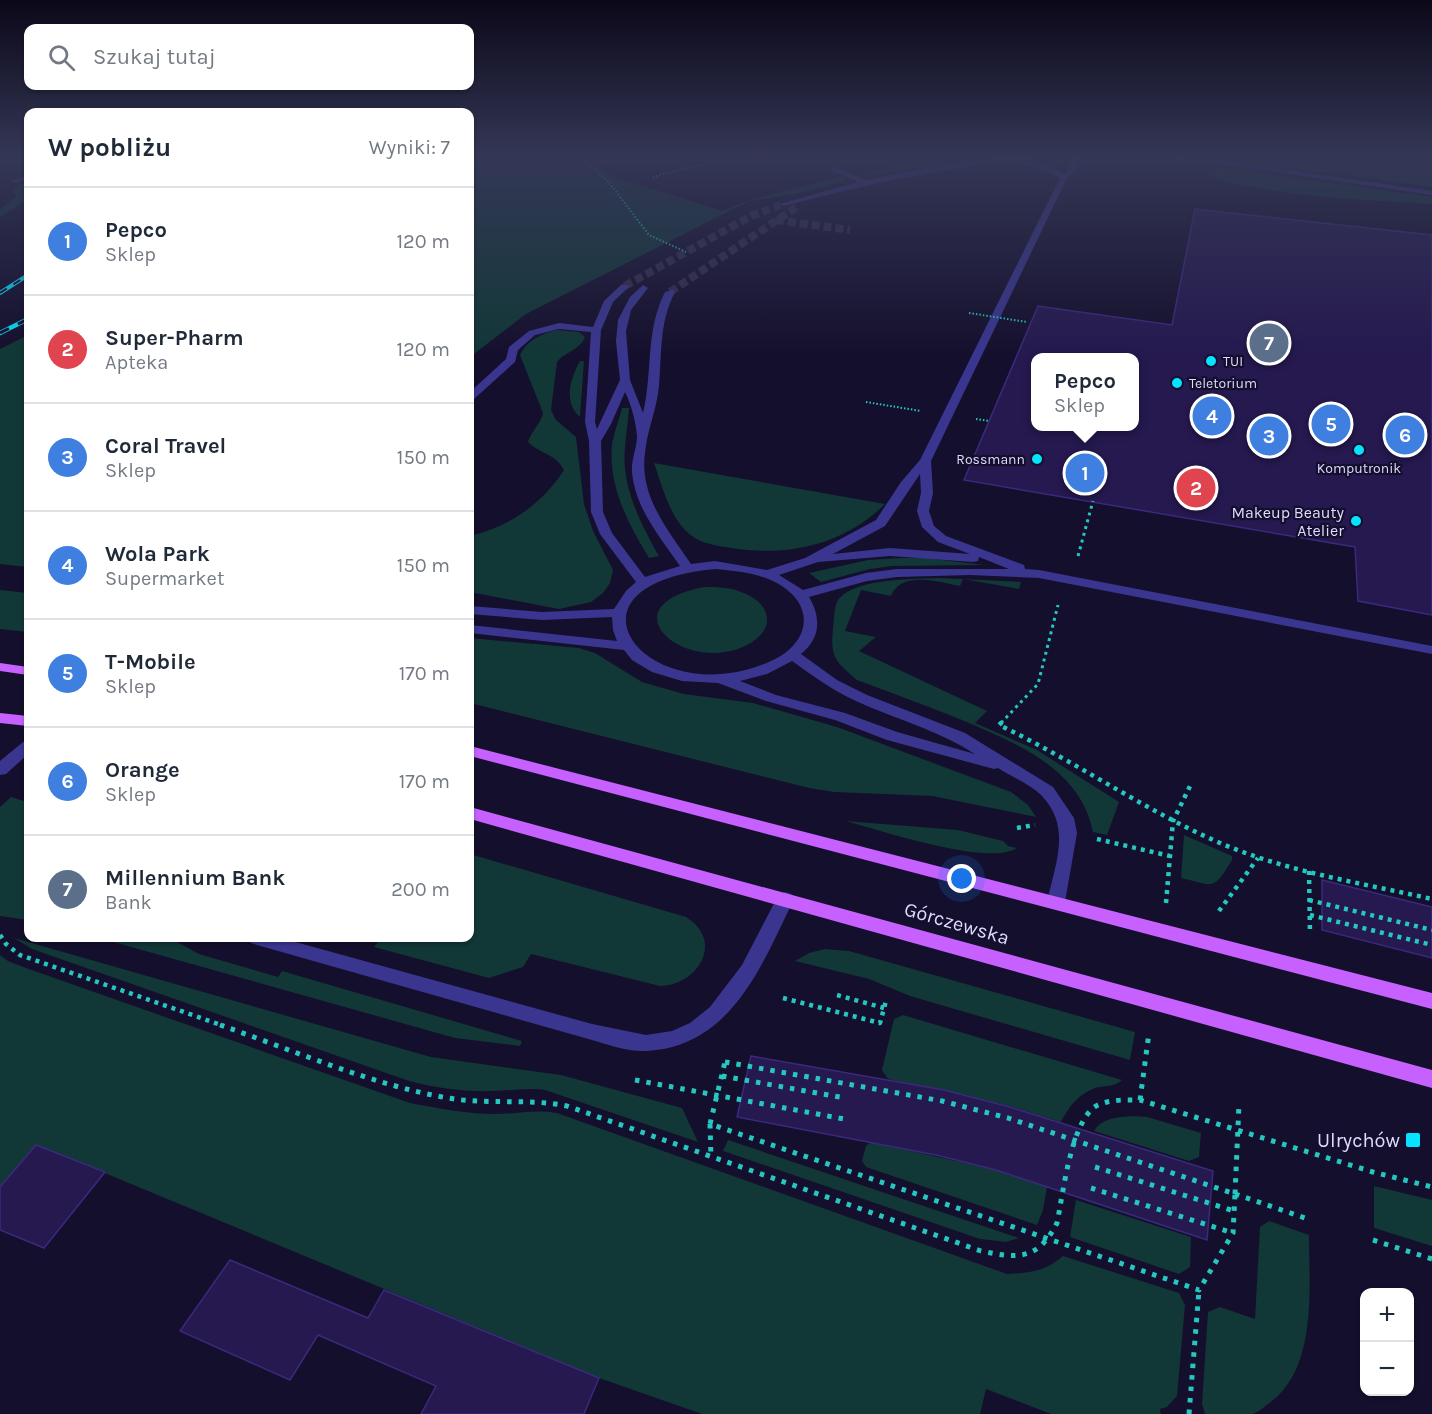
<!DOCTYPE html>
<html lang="pl">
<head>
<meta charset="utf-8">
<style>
  :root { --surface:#fff; --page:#f2f2f3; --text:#1f2937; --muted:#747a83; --line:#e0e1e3; --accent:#0b8043 }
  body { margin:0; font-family:Karla,sans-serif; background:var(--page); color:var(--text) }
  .controls { position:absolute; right:18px; bottom:18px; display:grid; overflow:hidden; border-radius:12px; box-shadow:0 2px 4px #0004 }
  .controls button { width:54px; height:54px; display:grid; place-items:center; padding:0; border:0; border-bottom:2px solid var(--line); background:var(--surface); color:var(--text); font:30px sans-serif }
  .you { position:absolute; left:962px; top:879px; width:21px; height:21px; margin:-15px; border:4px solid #fff; border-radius:50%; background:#1a73e8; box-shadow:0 0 0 9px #1a73e833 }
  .badge { display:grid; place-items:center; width:39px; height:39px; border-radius:50%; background:var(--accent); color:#fff; font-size:20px; font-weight:700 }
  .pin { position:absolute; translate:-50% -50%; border:3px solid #fff; box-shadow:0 2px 6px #0006 }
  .popup { position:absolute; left:1031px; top:353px; width:108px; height:78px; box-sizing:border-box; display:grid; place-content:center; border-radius:12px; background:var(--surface); filter:drop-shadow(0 2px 4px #0005); font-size:20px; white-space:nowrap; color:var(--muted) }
  .popup b { font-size:22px; color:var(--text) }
  .popup::after { content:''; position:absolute; left:50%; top:100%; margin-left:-12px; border:12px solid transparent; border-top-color:var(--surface) }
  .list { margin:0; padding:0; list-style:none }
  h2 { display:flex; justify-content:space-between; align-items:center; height:78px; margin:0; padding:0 24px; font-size:26px }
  h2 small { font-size:20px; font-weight:400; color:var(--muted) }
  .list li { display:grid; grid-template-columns:39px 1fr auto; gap:18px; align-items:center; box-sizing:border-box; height:108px; padding:0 24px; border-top:2px solid var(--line) }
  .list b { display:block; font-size:22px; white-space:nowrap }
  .list p { margin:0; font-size:20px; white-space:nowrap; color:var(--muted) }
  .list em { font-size:20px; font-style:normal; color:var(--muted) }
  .icon { flex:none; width:33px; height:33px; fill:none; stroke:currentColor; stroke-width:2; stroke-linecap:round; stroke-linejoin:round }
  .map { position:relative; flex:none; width:1432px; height:1414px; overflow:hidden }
  .search { position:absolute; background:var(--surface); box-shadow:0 2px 4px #0004; left:24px; top:24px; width:450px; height:66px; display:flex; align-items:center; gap:15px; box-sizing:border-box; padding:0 21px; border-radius:12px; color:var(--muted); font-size:22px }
  .panel { position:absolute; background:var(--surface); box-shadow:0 2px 4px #0004; left:24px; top:108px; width:450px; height:834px; border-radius:12px }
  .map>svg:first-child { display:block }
  .green { fill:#113736 }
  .building { fill:#25194f; stroke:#3b297d; stroke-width:1.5; fill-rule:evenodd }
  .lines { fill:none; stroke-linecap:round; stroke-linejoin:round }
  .minor-tunnel { stroke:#322d4c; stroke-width:8; stroke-dasharray:8 4; stroke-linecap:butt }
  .path-far3 { stroke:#25c8c1; stroke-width:2; stroke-dasharray:1.5 2; stroke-linecap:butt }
  .path-far2 { stroke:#25c8c1; stroke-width:3; stroke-dasharray:3 4; stroke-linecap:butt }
  .path-far1 { stroke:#25c8c1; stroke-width:4.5; stroke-dasharray:4 5; stroke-linecap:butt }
  .path { stroke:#25c8c1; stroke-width:5; stroke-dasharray:4.5 7; stroke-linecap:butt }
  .minor { fill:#3a3690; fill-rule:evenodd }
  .major { fill:#c661ff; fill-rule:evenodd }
  .rail-far1-casing { stroke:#06e2ff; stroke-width:4 }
  .rail-casing { stroke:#06e2ff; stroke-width:4.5 }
  .rail-far1 { stroke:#140f2c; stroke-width:2; stroke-dasharray:8; stroke-linecap:butt }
  .rail { stroke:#140f2c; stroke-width:3; stroke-dasharray:10; stroke-linecap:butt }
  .path-bridge { stroke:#25c8c1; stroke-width:2; stroke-dasharray:1.5 2; stroke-linecap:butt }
  .poi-dot { fill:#06e2ff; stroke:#140f2c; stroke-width:2 }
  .labels { text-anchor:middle; stroke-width:4.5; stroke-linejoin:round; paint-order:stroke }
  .far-poi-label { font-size:14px; fill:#dfdaff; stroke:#140f2c; text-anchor:start }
  .poi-label { font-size:16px; fill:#dfdaff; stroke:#140f2c; text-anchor:end }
  .near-street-label { font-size:20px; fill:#dfdaff; stroke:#140f2c }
  .near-poi-label { font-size:20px; fill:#dfdaff; stroke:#140f2c; text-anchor:end }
</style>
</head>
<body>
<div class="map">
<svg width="1432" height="1414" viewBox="0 0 1432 1414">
  <rect width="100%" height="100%" fill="#140f2c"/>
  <path class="green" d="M 470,158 L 596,158 L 600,169 L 618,178 L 722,211 L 747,201 L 843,176 L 846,181 L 790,195 L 749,201 L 526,314 L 470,357 Z
    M 1216,158 L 1432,158 L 1432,187 Z
    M 943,159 L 948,162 L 869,176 L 855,173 Z
    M 1218,167 L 1432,197 L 1432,204 C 1394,202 1228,194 1205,172 L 1208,169 Z
    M 28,181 L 28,200 L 0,217 L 0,209 L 16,197 L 13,188 Z
    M 557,330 L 579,332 L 585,337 C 580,350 565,352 557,362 L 551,410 L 556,420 L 576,437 L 584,504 L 593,531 L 613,570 L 610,583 L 603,593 L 591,602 L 559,609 L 470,592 L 470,536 C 510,526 541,505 564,470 C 556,454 540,454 528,442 C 531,431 541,424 543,413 L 520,355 C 527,340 541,334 557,330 Z
    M 28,335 L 28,567 L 0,564 L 0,349 Z
    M 580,361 L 584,361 L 580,417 C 563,402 570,379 580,361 Z
    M 622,408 L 629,408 C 628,427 623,450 625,469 C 628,499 644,530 659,556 L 649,558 C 628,523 608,487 612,444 C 614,432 619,420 622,408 Z
    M 654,463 L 885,504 C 844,545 788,557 732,548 C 719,546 702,544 692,536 C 670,520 663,488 654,463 Z
    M 900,558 L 925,558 L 985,565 L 892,566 L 870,569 L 821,582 L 809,573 L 868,560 Z
    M 939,578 L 1021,582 L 1019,589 L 963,579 L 960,586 C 940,582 901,570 891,596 L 861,590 L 845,631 L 876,637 L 859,651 L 987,711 L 975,723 L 1037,750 L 1119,802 L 1107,835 L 1093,832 C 1080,766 1011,741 957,718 C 924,705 890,692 857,680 C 836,662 830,658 833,629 C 834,621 834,609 837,602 C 850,578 915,579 939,578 Z
    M 704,587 C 717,587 729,587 741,592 C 773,603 777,631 745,646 C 684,675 605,606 704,587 Z
    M 0,590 L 28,593 L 28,632 L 0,629 Z
    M 470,638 L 579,648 L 595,653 L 642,682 L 684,694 L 753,703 L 837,727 L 1011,792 L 1028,805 L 1036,817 L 932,796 L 834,792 L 809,788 L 470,703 Z
    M 11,797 L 24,801 L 28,799 L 28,920 L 0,916 L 0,807 Z
    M 845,821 L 958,830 L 1003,841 L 1008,846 L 1017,848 C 988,867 881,830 845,821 Z
    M 1184,835 L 1232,856 L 1232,860 C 1213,891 1215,886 1181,878 Z
    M 470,854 L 686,917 C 725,941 698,985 660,986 L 531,954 L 523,967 L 489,978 L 374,947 L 381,938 L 470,938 L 470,891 L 473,882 L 470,881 Z
    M 14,938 L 431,1057 L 561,1075 L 682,1108 L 698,1142 L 545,1090 C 525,1087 512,1091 493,1091 C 465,1092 436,1088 409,1081 L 32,949 Z
    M 99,938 L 170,938 L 199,954 L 278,977 L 282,971 L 522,1041 L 520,1046 L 455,1038 Z
    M 825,949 L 849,951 L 1135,1032 L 1130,1060 L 910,996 L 869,979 L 795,961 L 809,953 Z
    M 0,955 L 8,961 L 26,968 L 410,1103 C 438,1108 466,1114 495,1114 C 518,1114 532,1109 557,1113 L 1007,1274 C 1030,1273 1046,1271 1063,1256 L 1179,1293 L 1185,1305 L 1177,1396 L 1167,1407 L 1160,1409 L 1161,1414 L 1051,1414 L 986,1389 L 980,1414 L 702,1414 L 599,1378 L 37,1145 L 0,1187 Z
    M 903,1015 L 1122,1080 C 1116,1086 1107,1086 1099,1087 C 1080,1092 1070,1105 1061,1122 L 1010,1106 L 888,1079 L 882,1070 L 894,1019 Z
    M 1133,1116 L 1147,1117 L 1201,1133 L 1199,1157 L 1189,1161 L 1094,1131 C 1102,1118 1118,1117 1133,1116 Z
    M 728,1140 L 1019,1238 L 1006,1242 L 980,1239 L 723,1151 Z
    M 871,1142 L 996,1170 L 1047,1187 L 1043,1210 L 1037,1225 L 866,1167 L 862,1161 L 866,1146 Z
    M 1374,1186 L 1432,1200 L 1432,1246 L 1374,1228 Z
    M 1076,1200 L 1191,1237 L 1190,1267 L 1179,1274 L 1070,1237 Z
    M 1269,1221 L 1309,1235 C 1309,1288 1318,1370 1268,1404 C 1263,1408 1257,1413 1252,1414 C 1238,1414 1220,1414 1205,1414 L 1202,1404 L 1208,1312 L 1220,1307 L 1255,1319 L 1260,1227 Z"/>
  <path class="building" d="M 1195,209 L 1432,235 L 1432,615 L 1358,601 L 1355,547 L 964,480 L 1038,306 L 1172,325 ZM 1035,357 L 1134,357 L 1134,426 L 1035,426 Z
    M 1322,880 L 1432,907 L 1432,958 L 1322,930 Z
    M 751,1056 L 944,1090 L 1010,1107 L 1213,1171 L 1207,1240 L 996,1170 L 936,1155 L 737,1117 Z
    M 36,1145 L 105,1172 L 44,1248 L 0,1230 L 0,1187 Z
    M 230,1260 L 368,1318 L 384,1290 L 599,1378 L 584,1414 L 421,1414 L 436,1386 L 318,1335 L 290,1380 L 180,1331 Z"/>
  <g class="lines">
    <path class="minor-tunnel" d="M 776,220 L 850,230
      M 625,286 L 751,216 L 784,204
      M 670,292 L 798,206"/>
    <path class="path-far3" d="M 587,158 L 587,163 L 608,181 L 649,235 L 686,252
      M 653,178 C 673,168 697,170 716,158
      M 866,402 L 921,411
      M 976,419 L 989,421"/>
    <path class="path-far2" d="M 1078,556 L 1093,501
      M 1001,723 L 1038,684 L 1058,605"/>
    <path class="path-far1" d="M 1002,722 L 999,725 C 1075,761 1144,810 1220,843 C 1288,872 1361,883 1432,899
      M 1017,828 L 1035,825
      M 1097,839 L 1170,856
      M 1309,871 L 1310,934
      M 1309,900 L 1432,930
      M 1166,903 L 1173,821 L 1192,782
      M 1219,911 L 1258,858
      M 1310,915 L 1432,945
      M 0,935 L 6,944 L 20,955 L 224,1026
      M 837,995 L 884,1008
      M 783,998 L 880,1023 L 886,1001"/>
    <path class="path" d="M 220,1025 C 293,1050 372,1085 448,1098 C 487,1105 528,1098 567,1106 L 981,1251 C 1019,1259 1038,1260 1057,1223 C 1063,1195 1071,1118 1098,1105 C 1111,1099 1126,1100 1140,1100 L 1373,1172 L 1432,1187
      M 725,1062 L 942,1101 L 1008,1118 L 1235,1194 L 1233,1233 L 1199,1290 L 710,1124 Z
      M 722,1076 L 845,1098
      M 635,1080 L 844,1119
      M 1140,1100 L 1149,1033
      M 710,1124 L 711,1157
      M 1095,1167 L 1234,1211
      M 1091,1188 L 1233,1233
      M 1235,1194 L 1308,1219
      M 1235,1194 L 1239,1104
      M 1373,1240 L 1432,1259
      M 1189,1414 L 1199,1290"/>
    <path class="minor" d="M 1001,158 L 1033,158 L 1023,161 L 1050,166 L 1063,174 L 1069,169 L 1073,158 L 1080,158 L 1076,170 L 1067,178 L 931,461 L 933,493 L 929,511 L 934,526 L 946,536 L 1024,565 L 1025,569 L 1039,570 L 1432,646 L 1432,654 L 1039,578 L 970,575 L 897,577 L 867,581 L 809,597 C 821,617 821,638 801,654 L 837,680 L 867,695 L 965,733 L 1053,787 L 1074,818 L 1077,833 L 1065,902 L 1062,907 L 1056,909 L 1050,907 L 1047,902 C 1055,864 1072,828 1042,796 C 1031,785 1012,777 998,768 L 994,769 L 887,740 L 835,720 L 766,701 L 718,683 L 682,681 L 652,672 L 632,660 L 624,650 L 470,633 L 470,625 L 617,641 L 613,630 L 612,617 L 542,620 L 470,614 L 470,606 L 542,612 L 614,609 L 626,591 L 636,582 L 600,534 L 591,512 L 589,441 L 585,422 L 591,332 L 559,329 L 535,335 L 518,350 L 515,362 L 474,399 L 470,400 L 470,392 L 506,359 L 509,347 L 529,331 L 559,323 L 593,327 L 604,301 L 622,284 L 630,286 L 613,302 L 601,330 L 595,422 L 597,429 L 620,380 L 616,341 L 618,320 L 630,297 L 643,285 L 648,288 L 631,310 L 626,331 L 630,380 L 643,413 C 653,372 645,331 665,292 L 673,290 L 675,292 C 659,323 662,352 659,386 C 657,409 647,430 645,453 C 639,496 668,530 691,564 L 715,561 L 767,570 L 805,558 L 876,520 L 901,482 L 920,460 L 1060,178 C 1041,168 1019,161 999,163 C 925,171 856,187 784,206 L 780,204 L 858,182 L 829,170 L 832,166 L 866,180 L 937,166 ZM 625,392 C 631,404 636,422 637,436 C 637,448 631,460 632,472 C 635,508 660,537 680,566 L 645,577 L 612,533 L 603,512 L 601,441 L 611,424 ZM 920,474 L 921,493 L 917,511 L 922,527 L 938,542 L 970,554 L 890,548 L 833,554 L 885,526 ZM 890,556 L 973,562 L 978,561 L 979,557 L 1009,569 L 897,569 L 866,573 L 803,590 L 779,575 L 818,562 ZM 715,569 C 736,571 758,573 777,583 C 817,605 810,644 771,661 C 649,716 545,585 715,569 ZM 792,661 C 813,676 832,690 856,701 C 895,719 938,730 975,754 L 897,732 L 845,713 L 776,695 L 740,681 L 767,674 Z
      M 1162,158 L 1242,163 L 1432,191 L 1432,195 L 1242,167 Z
      M 28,175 L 28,179 L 15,183 L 11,181 Z
      M 28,741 L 28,754 L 6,774 L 0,775 L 0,761 L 23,742 Z
      M 785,892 L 791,894 L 794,899 C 762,965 731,1047 646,1051 C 628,1052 609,1045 592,1040 L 257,945 L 251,943 L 248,938 L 281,938 L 592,1024 L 646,1035 L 672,1031 L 690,1023 L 710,1007 L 742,965 L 779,894 Z"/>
    <path class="major" d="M 0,663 L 28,667 L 28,675 L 0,671 Z
      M 0,713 L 28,716 L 28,726 L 0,723 Z
      M 470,746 L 1432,993 L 1432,1009 L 470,756 Z
      M 470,807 L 1432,1070 L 1432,1088 L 470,819 Z"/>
    <g class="rail-far1-casing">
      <path id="rail-far1" d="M 0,293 L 28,275"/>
    </g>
    <g class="rail-casing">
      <path id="rail" d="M 0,333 L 28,319"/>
    </g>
    <use href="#rail-far1" class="rail-far1"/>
    <use href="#rail" class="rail"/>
    <path class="path-bridge" d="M 969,313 L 1027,322"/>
  </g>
  <linearGradient id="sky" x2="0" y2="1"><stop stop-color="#0b0818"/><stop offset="0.44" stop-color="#343756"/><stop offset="1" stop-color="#343756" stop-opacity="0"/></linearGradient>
  <rect width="1432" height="356" fill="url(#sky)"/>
  <g class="poi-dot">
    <circle cx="1211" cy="361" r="6"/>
    <circle cx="1177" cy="383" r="6"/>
    <circle cx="1359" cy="450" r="6"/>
    <circle cx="1037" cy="459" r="6"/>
    <circle cx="1356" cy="521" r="6"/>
    <rect x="1405" y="1132" width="16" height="16" rx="3"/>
  </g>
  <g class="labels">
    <g class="far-poi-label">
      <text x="1223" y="366">TUI</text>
      <text x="1189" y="388">Teletorium</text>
      <text x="1025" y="464" text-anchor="end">Rossmann</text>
      <text x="1359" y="473" text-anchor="middle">Komputronik</text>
    </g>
    <g class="poi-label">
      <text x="1344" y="518">Makeup Beauty<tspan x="1344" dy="18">Atelier</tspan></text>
    </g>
    <g class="near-street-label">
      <text transform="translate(957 923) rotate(16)" y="7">Górczewska</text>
    </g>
    <g class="near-poi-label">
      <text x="1400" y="1147">Ulrychów</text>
    </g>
  </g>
</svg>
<div class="controls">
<button>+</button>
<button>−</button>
</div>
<div class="you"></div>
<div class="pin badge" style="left:1085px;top:473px;background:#3f7fe0">1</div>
<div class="popup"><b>Pepco</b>Sklep</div>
<div class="pin badge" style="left:1196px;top:488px;background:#e0444e">2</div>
<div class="pin badge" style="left:1269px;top:436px;background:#3f7fe0">3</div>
<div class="pin badge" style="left:1212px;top:416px;background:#3f7fe0">4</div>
<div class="pin badge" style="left:1331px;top:424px;background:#3f7fe0">5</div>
<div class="pin badge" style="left:1405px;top:435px;background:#3f7fe0">6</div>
<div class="pin badge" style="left:1269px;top:343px;background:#5c6f8a">7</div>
<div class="search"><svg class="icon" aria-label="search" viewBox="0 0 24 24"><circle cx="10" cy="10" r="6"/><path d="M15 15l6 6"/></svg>Szukaj tutaj</div>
<section class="panel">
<h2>W pobliżu<small>Wyniki: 7</small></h2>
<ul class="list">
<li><span class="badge" style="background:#3f7fe0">1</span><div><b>Pepco</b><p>Sklep</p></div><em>120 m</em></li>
<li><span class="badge" style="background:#e0444e">2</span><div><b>Super-Pharm</b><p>Apteka</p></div><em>120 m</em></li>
<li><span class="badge" style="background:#3f7fe0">3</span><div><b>Coral Travel</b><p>Sklep</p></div><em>150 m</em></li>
<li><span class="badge" style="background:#3f7fe0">4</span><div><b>Wola Park</b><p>Supermarket</p></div><em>150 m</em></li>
<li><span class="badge" style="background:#3f7fe0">5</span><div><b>T-Mobile</b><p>Sklep</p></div><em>170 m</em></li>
<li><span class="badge" style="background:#3f7fe0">6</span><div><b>Orange</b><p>Sklep</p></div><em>170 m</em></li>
<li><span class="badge" style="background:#5c6f8a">7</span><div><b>Millennium Bank</b><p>Bank</p></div><em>200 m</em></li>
</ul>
</section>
</div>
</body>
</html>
